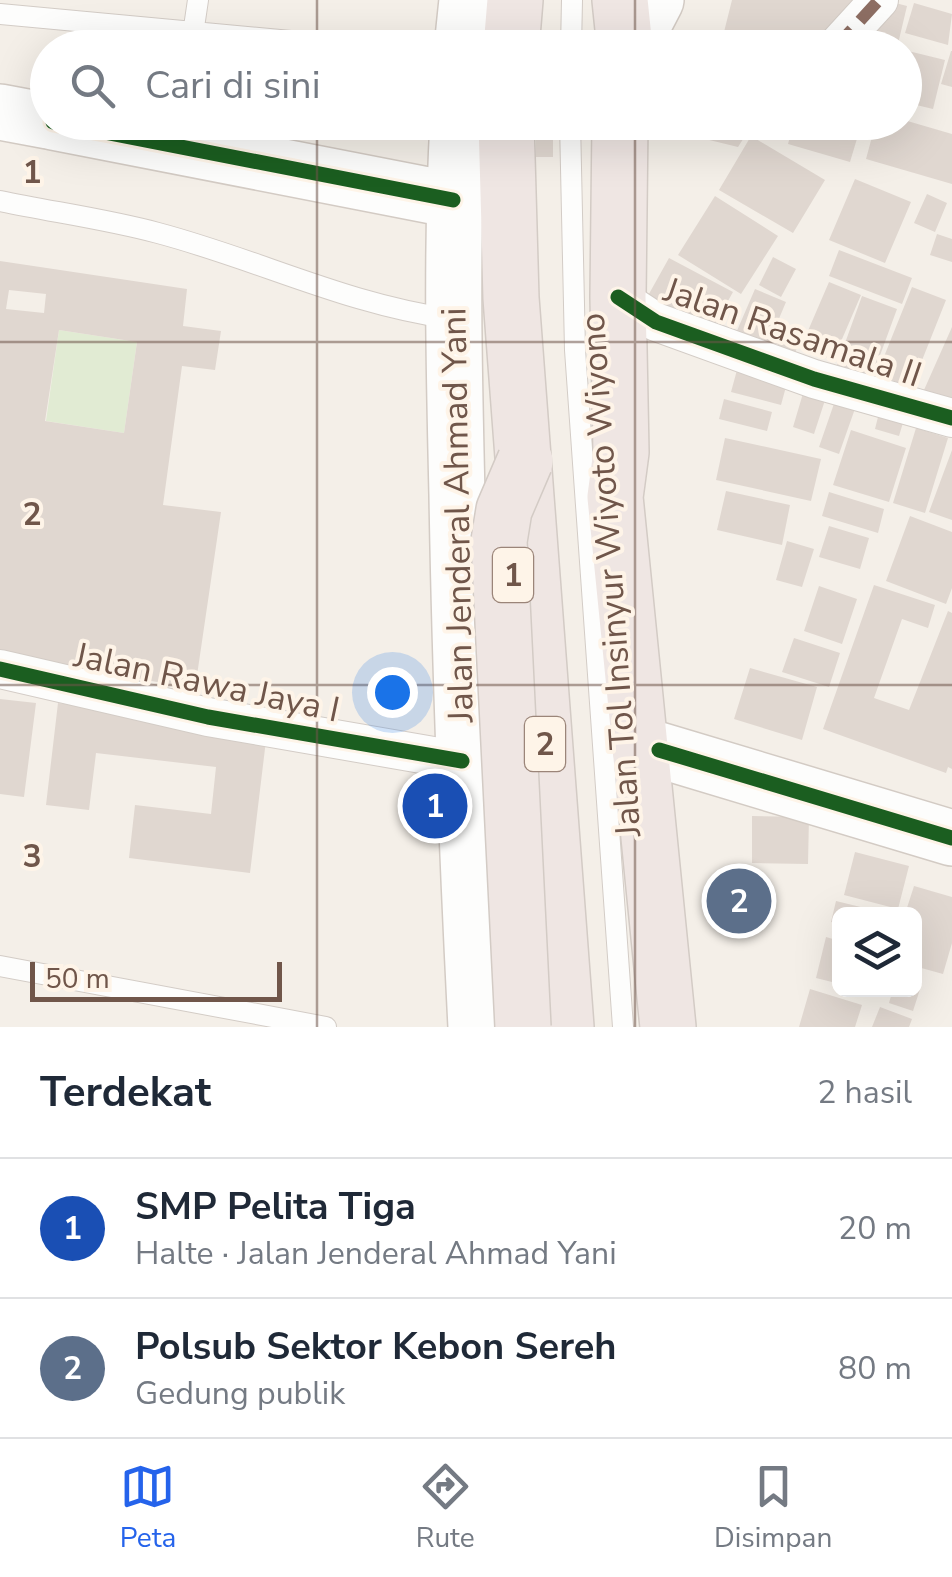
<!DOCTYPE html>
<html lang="id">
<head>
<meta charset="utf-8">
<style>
  :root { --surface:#fff; --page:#f2f2f3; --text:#1f2937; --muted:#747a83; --line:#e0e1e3; --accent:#2563eb }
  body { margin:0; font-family:"Nunito Sans",sans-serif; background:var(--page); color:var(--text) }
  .controls { position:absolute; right:30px; bottom:30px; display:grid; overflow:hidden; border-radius:15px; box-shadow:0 10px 40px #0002 }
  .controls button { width:90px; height:90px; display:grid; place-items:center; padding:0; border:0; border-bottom:2px solid var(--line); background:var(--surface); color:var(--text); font:50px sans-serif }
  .scale { position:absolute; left:30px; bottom:25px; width:252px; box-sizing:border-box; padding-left:10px; border:5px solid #70564a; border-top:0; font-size:28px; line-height:35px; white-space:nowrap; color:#70564a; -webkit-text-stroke:8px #fef4e8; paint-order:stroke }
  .you { position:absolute; left:392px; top:692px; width:35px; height:35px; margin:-25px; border:8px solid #fff; border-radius:50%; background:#1a73e8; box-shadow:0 0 0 15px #1a73e833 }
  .badge { display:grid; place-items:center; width:65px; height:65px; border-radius:50%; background:var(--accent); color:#fff; font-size:32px; font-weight:700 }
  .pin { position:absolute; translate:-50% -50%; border:5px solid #fff; box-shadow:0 2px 10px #0006 }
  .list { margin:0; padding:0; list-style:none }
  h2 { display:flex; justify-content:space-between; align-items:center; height:130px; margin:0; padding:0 40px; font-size:42px }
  h2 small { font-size:32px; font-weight:400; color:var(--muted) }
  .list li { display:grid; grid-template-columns:65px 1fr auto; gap:30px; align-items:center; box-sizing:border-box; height:140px; padding:0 40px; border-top:2px solid var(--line) }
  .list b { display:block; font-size:38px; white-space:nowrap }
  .list p { margin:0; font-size:32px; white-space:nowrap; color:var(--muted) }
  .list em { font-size:32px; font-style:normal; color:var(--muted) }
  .icon { flex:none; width:55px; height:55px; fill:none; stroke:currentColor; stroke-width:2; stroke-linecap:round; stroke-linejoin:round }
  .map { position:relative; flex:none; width:952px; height:1027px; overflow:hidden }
  .search { position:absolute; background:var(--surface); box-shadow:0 10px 40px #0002; left:30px; right:30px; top:30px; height:110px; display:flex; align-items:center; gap:25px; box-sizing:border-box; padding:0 35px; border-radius:55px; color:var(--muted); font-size:38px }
  .sheet { height:410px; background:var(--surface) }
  nav { display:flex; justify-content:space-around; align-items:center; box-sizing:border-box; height:140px; border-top:2px solid var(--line); background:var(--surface); font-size:28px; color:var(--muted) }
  nav a { display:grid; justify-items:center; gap:5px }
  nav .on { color:var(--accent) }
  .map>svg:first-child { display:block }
  .green { fill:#e1ebd3 }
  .building { fill:#e0d7d0; fill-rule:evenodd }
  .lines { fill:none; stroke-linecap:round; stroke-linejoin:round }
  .lane-casing { stroke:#d3ccc6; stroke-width:22 }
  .street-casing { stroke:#d3ccc6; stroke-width:40 }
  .secondary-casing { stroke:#d3cbc4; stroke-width:58 }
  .highway-casing { stroke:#d3cbc5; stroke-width:58 }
  .lane { stroke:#fdfdfc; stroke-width:20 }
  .street { stroke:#fdfdfc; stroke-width:38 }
  .secondary { stroke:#fdfdfc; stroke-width:55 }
  .highway { stroke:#efe6e3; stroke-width:55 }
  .highway-bridge-casing { stroke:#d3cbc5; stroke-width:58; stroke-linecap:butt }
  .highway-bridge { stroke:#efe6e3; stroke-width:55 }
  .quiet { stroke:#8d6e63; stroke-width:12; stroke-dasharray:25 12; stroke-linecap:butt }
  .cycleway-casing { stroke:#fef4e8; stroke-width:21 }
  .cycleway { stroke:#1b5e20; stroke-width:15 }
  .grid { fill:none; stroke:#70564a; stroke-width:2.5; stroke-opacity:0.55 }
  .labels { text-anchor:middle; stroke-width:8; stroke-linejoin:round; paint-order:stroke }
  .shield { fill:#fef4e8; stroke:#9b8579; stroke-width:2.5 }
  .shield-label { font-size:32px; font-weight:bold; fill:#70564a }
  .street-label { font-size:35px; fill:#70564a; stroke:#fef4e8 }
  .grid-label { font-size:32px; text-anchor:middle; font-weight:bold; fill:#70564a; stroke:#fef4e8; stroke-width:8; stroke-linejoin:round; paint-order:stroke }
</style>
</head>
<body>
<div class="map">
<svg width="952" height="1027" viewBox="0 0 952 1027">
  <rect width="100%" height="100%" fill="#f4efe8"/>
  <path class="green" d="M 59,330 L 137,342 L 124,433 L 46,421 Z"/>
  <path class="building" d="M 732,0 L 866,0 L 820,48 L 720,48 Z
    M 884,0 L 907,6 L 897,48 L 859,48 Z
    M 914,3 L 952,14 L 948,45 L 905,33 Z
    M 904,50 L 945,60 L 933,109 L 904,102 Z
    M 951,51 L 952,51 L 952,87 L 941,84 Z
    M 904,120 L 952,134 L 952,184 L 866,159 L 876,122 L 904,122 Z
    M 536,122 L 553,122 L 553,157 L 536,157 Z
    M 704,122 L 754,122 L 738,147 L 701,138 Z
    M 794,122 L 862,122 L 850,162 L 788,144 Z
    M 751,136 L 825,180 L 793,233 L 719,190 Z
    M 855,179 L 911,202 L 885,263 L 829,240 Z
    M 927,194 L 947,203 L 935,232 L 914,223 Z
    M 715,196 L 778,236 L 741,294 L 678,255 Z
    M 937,234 L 952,239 L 952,262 L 930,255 Z
    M 839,250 L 912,278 L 902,304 L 829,276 Z
    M 773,257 L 796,269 L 781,297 L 759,285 Z
    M 669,258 L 733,292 L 709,335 L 645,301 Z
    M 0,261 L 187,289 L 183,326 L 221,331 L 215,370 L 182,366 L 163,505 L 221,512 L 195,689 L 0,653 ZM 9,290 L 46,294 L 44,313 L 6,309 ZM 59,330 L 137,342 L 124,433 L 45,421 Z
    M 829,282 L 861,295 L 833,360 L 801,347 Z
    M 912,287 L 946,300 L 911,388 L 877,374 Z
    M 755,289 L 786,302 L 767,347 L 736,333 Z
    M 862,296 L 897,309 L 871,380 L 836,368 Z
    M 952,327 L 952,398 L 950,402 L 924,390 Z
    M 784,330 L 801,338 L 792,360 L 774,352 Z
    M 737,370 L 787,383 L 781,405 L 731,392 Z
    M 804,390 L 826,397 L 814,434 L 793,427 Z
    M 837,395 L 857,403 L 839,454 L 819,447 Z
    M 724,399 L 772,412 L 767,431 L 719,419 Z
    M 880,409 L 905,416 L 899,436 L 875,429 Z
    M 916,428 L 948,438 L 925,513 L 893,503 Z
    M 851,430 L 906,448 L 889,502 L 833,485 Z
    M 725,438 L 821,459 L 811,501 L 716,480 Z
    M 952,450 L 952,520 L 929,512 Z
    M 726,491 L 790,505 L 782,545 L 717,530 Z
    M 829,492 L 884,509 L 878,533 L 822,516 Z
    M 910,516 L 952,532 L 952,588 L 946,604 L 886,581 Z
    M 829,526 L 869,538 L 860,569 L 819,557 Z
    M 787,541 L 814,549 L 802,587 L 776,580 Z
    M 874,585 L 935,605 L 928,628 L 902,619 L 874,698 L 909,710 L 948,611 L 952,613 L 952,769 L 948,767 L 946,773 L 823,729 Z
    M 819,586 L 857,599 L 842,644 L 804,631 Z
    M 794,638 L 840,653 L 829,687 L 782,672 Z
    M 750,668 L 817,687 L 802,740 L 734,719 Z
    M 0,699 L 36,703 L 24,797 L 0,794 Z
    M 58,703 L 102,709 L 101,712 L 267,732 L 250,873 L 129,858 L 135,805 L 211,814 L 216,767 L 96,753 L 89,810 L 46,805 Z
    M 752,816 L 809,817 L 808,864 L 752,863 Z
    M 855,852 L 909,866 L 898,909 L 844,895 Z
    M 753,882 L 755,918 L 725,920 L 723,884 Z
    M 914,886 L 952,897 L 952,943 L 943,974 L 914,966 L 914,914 L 905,914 Z
    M 836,901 L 885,913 L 885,914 L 840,914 L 840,924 L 831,922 Z
    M 826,937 L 840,941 L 840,984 L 816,978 Z
    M 914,980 L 922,983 L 913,1011 L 889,1003 L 893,989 L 914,989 Z
    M 810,989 L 862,1005 L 855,1027 L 799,1027 Z
    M 880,1007 L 912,1019 L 909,1027 L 872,1027 Z"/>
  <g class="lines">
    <g class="lane-casing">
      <path id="lane" d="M 0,14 L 366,48
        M 193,34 L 198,0
        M 571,48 L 572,0
        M 570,122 L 575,350 L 623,1027
        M 0,201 C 52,212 106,219 158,233 C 260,260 345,304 452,319
        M 0,966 L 326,1027"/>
    </g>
    <g class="street-casing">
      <path id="street" d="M 835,48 L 879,0
        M 618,297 L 656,322 L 814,379 L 952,418
        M 0,669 L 208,717 L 462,761"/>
    </g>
    <g class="secondary-casing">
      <path id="secondary" d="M 462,48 L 467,0
        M 631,48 L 656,0
        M 0,112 L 48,121
        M 53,122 L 453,200
        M 458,122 C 451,247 454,371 457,495 C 460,673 467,850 476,1027
        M 659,750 L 952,838"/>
    </g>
    <g class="highway-casing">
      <path id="highway" d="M 620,0 L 625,48
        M 511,48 L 515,0
        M 506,122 L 511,298 L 566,1027
        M 620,122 L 618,297 L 621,452 L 615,497 L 668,1027"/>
    </g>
    <use href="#lane" class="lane"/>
    <use href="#street" class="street"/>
    <use href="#secondary" class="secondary"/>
    <use href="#highway" class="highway"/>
    <g class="highway-bridge-casing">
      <path id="highway-bridge" d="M 523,1027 L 499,541 L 504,510 L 525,461"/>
    </g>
    <use href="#highway-bridge" class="highway-bridge"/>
    <path class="quiet" d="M 835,48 L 879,0"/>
    <g class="cycleway-casing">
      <path id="cycleway" d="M 53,122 L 453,200
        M 618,297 L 656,322 L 814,379 L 952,418
        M 0,669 L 208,717 L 462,761
        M 659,750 L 952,838"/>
    </g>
    <use href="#cycleway" class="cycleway"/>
  </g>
  <path class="grid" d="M 317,0 L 317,48M 635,0 L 635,48M 317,122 L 317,1027M 635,122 L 635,1027M 0,342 L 952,342M 0,685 L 952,685"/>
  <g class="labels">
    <g class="shield">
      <rect x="493" y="548" width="40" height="54" rx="8"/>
      <rect x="525" y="717" width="40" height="54" rx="8"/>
    </g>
    <g class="shield-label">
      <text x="513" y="586">1</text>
      <text x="545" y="755">2</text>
    </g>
    <g class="street-label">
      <text transform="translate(793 332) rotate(19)" y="12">Jalan Rasamala II</text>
      <text transform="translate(457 515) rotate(-91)" y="12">Jalan Jenderal Ahmad Yani</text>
      <text transform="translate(610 575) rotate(-94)" y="12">Jalan Tol Insinyur Wiyoto Wiyono</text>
      <text transform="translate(207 682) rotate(12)" y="12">Jalan Rawa Jaya I</text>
    </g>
  </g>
  <g class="grid-label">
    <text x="32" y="183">1</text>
    <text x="32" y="525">2</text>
    <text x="32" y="867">3</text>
  </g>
</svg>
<div class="controls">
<button><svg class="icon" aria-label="layers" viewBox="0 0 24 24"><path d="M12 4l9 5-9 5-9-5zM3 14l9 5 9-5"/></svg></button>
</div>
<div class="scale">50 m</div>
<div class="you"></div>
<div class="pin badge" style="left:435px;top:806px;background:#1a4fb4">1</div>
<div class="pin badge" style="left:739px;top:901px;background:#5c6f8a">2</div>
<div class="search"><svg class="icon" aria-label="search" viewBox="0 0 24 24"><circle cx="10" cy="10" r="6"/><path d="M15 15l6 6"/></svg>Cari di sini</div>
</div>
<section class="sheet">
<h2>Terdekat<small>2 hasil</small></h2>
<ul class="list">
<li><span class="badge" style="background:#1a4fb4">1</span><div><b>SMP Pelita Tiga</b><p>Halte · Jalan Jenderal Ahmad Yani</p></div><em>20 m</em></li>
<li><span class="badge" style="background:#5c6f8a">2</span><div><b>Polsub Sektor Kebon Sereh</b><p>Gedung publik</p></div><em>80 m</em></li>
</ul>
</section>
<nav>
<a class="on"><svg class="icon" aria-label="map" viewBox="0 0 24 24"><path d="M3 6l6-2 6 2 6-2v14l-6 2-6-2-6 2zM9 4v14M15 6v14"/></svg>Peta</a>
<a><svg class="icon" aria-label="directions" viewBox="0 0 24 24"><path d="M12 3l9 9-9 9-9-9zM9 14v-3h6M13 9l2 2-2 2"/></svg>Rute</a>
<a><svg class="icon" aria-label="saved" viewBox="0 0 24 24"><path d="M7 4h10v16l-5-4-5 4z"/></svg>Disimpan</a>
</nav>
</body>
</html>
